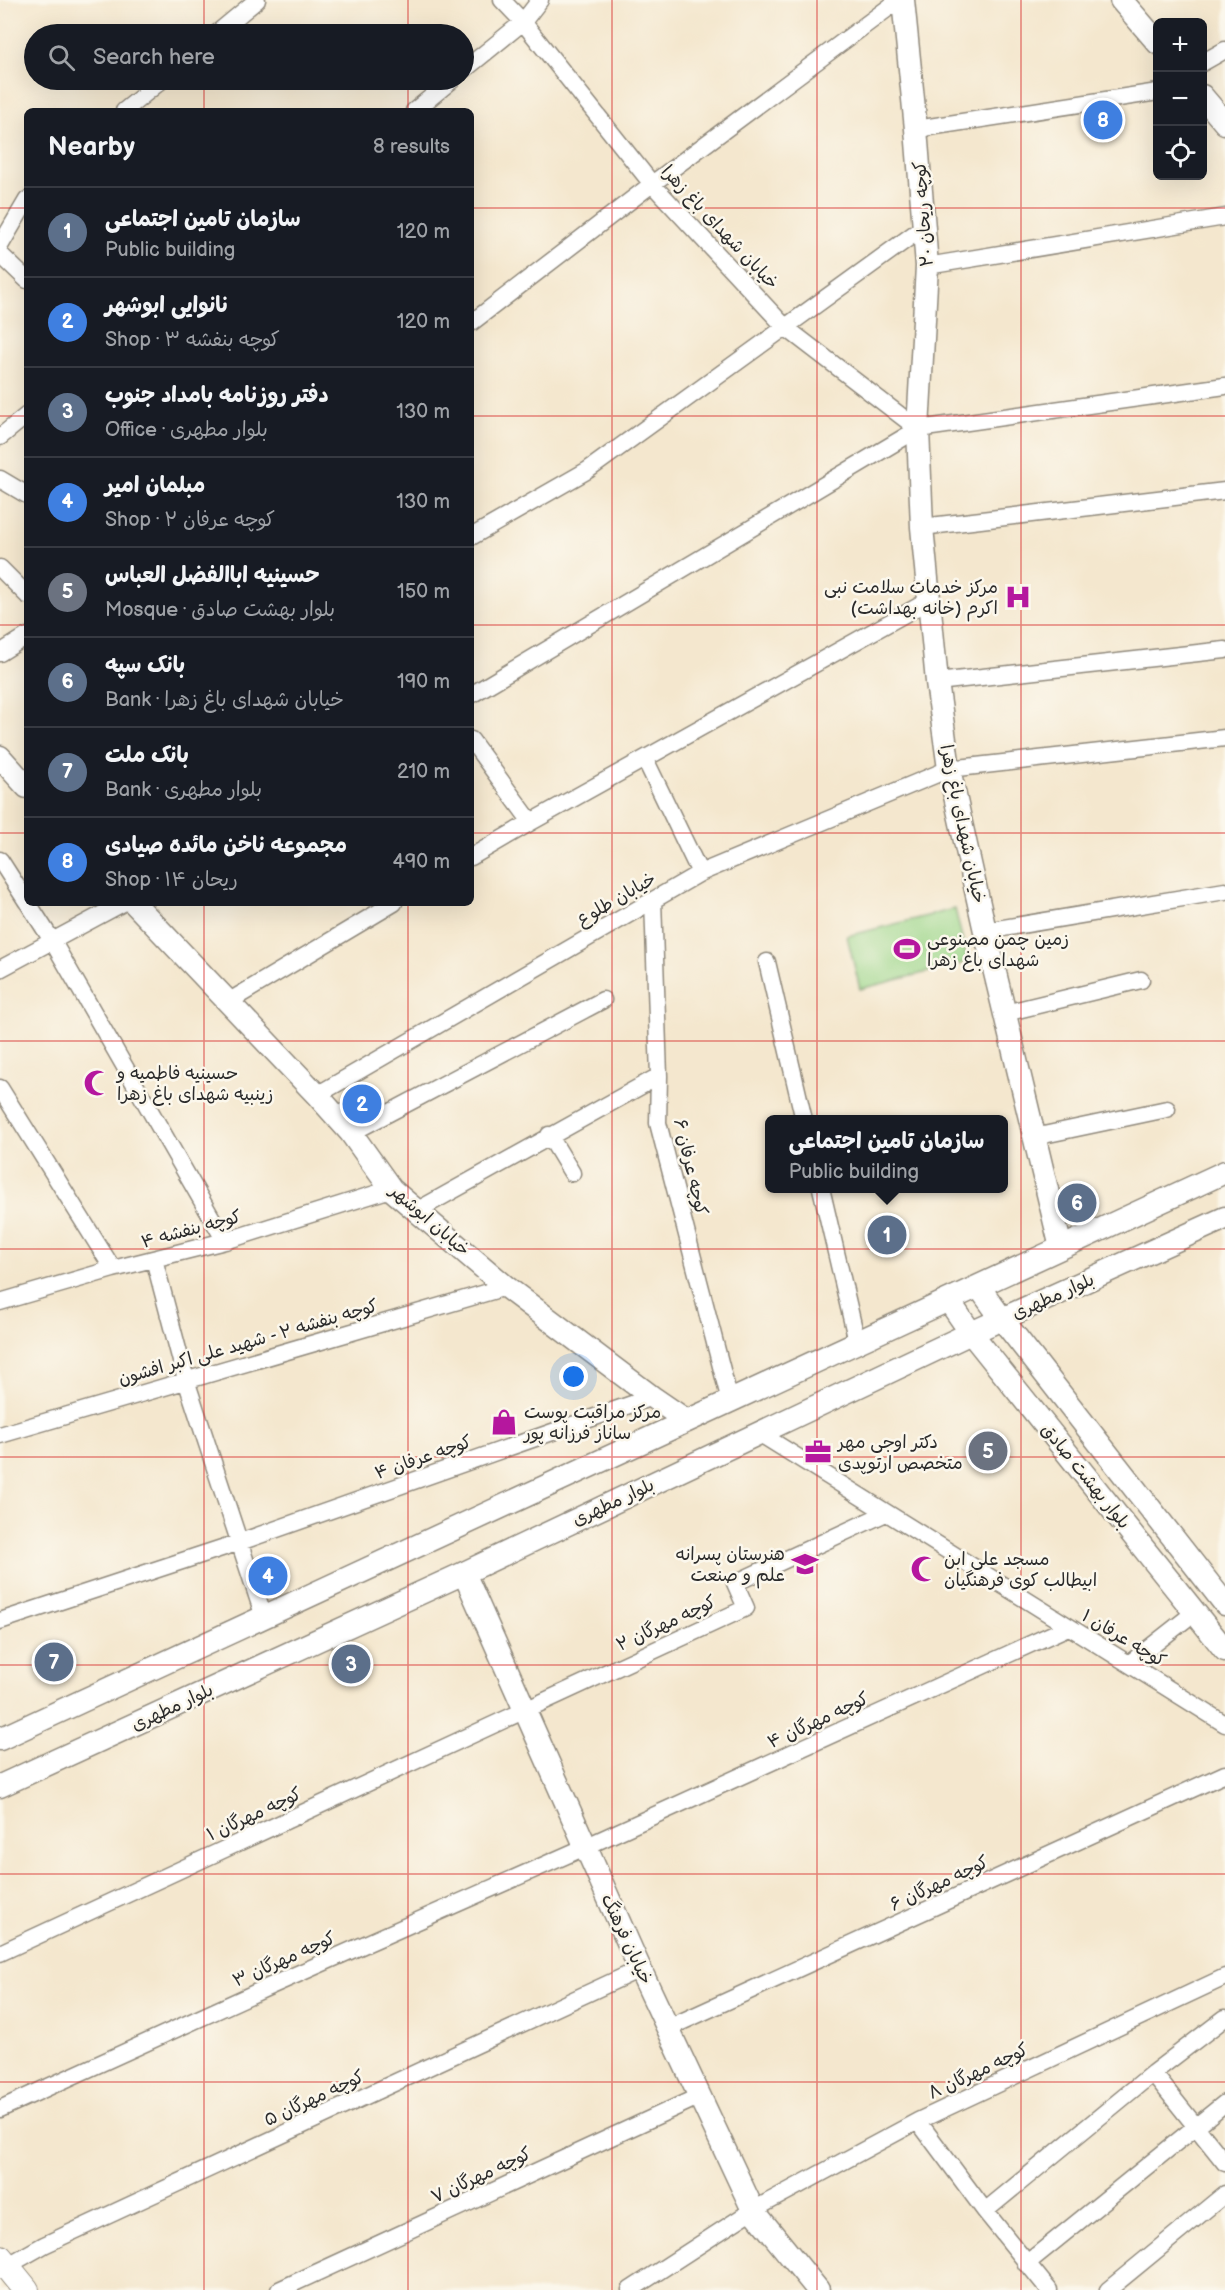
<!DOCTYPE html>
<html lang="en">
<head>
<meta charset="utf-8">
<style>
  :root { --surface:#171b24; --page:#20242c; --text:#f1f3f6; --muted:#9ea1a6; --line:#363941; --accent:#d690ce }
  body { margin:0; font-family:"Balsamiq Sans","Playpen Sans Arabic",sans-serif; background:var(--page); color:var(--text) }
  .controls { position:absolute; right:18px; top:18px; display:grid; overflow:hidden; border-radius:9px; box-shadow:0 6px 24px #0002 }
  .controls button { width:54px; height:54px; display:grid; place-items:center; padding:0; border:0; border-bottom:2px solid var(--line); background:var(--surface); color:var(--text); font:30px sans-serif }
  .you { position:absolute; left:574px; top:1377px; width:21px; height:21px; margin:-15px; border:4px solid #fff; border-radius:50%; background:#1a73e8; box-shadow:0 0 0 9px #1a73e833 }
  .badge { display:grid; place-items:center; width:39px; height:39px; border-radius:50%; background:var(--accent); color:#fff; font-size:20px; font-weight:700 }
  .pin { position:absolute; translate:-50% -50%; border:3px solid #fff; box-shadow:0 2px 6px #0006 }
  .popup { position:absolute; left:765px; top:1115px; width:243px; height:78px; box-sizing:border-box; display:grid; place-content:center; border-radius:9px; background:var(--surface); filter:drop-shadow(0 2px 4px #0005); font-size:20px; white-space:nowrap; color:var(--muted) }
  .popup b { font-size:22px; color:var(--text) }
  .popup::after { content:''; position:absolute; left:50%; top:100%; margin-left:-12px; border:12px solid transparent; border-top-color:var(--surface) }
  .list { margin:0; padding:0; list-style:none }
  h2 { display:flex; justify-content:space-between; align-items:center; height:78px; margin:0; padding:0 24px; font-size:26px }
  h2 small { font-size:20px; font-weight:400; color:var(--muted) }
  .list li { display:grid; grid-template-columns:39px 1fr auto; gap:18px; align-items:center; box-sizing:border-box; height:90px; padding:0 24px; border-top:2px solid var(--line) }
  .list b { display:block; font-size:22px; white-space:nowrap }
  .list p { margin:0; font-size:20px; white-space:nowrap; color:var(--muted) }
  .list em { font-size:20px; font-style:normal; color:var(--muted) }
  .icon { flex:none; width:33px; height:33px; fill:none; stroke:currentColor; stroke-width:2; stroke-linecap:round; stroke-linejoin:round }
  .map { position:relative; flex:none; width:1225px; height:2290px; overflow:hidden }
  .search { position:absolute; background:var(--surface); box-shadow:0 6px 24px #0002; left:24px; top:24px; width:450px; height:66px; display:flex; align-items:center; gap:15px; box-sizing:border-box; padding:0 21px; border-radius:33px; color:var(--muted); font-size:22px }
  .panel { position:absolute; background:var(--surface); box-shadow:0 6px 24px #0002; left:24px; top:108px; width:450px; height:798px; border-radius:9px }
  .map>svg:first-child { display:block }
  .green { fill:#9bd588; stroke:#63805a; stroke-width:1.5 }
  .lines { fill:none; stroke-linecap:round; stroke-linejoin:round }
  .street-casing { stroke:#90897c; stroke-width:19 }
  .secondary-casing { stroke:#90897c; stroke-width:25 }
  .primary-casing { stroke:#90897c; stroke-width:28 }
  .street { stroke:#fff; stroke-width:16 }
  .secondary { stroke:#fff; stroke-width:22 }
  .primary { stroke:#fff; stroke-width:26 }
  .grid { fill:none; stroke:#d62828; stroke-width:1.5; stroke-opacity:0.55 }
  .labels { text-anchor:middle; stroke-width:5; stroke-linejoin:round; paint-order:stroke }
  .street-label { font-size:18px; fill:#2b2b2b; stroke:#fbf7ec }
  .poi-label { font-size:18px; fill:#2b2b2b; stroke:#fbf7ec; text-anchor:start }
</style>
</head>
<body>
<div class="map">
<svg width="1225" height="2290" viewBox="0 0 1225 2290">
  <rect width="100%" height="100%" fill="#fbf7ec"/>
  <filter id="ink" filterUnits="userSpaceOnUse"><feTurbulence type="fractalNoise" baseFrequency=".0167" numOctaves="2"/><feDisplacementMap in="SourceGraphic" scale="12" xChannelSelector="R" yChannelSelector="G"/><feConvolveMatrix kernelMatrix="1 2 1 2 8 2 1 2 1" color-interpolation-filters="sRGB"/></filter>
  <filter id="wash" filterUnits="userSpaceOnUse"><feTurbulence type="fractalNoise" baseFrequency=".008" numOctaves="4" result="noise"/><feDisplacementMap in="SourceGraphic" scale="24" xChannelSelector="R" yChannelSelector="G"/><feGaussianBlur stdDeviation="1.35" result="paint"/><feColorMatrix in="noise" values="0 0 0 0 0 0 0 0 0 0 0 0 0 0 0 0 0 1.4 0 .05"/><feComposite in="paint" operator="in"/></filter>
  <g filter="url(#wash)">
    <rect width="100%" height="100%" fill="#f4e7ce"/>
    <path class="green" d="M 955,909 L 968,962 L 860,989 L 847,936 Z"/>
  </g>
  <g filter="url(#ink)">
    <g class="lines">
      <g class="street-casing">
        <path id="street" d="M 502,0 L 523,22 L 652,184 L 785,327 L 918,429
          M 216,34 L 257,0
          M 1202,63 L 1225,50
          M 464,70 L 523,22 L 540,0
          M 124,111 L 162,80
          M 414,111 L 452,80
          M 916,129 L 1158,92
          M 0,246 L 27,200
          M 0,254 L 27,280
          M 927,266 L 1225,217
          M 471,323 L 652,184 L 899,0
          M 0,437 L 27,415
          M 0,479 L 27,495
          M 922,527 L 1225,491
          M 471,537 L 588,470 L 925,226
          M 0,568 L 27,595
          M 0,653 L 27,636
          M 937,682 L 1225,650
          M 471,695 L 918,429 L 1225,386
          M 471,740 L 531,822
          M 645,759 L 700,873
          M 471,857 L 531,822 L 928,601
          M 0,860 L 27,902
          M 653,900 L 659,1076 L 658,1123 L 730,1401
          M 28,903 L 53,942 L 225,1241
          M 985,931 L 1225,891
          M 767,962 L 804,1120
          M 0,969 L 123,903
          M 228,1002 L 394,903
          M 1005,1013 L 1141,980
          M 0,1088 L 113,1269
          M 317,1095 L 700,873 L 949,769 L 1225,738
          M 351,1133 L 603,1000
          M 549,1135 L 572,1173
          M 1034,1137 L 1167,1109
          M 821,1188 L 857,1342
          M 418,1210 L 659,1076
          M 154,1259 L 186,1380 L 264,1617
          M 0,1302 L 113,1269 L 225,1241 L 391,1189
          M 759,1433 L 1225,1724
          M 0,1435 L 506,1287
          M 0,1621 L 240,1542 L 652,1397
          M 1130,1663 L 1195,1612
          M 0,1953 L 746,1608 L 735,1583 L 886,1513
          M 668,2028 L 1225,1774
          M 1153,2073 L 1225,2163
          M 0,2109 L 266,1988 L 585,1847 L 1068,1627
          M 918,2121 L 985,2211 L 1049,2290
          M 985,2211 L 1153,2073 L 1225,2018
          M 1026,2264 L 1225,2103
          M 7,2266 L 44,2245 L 640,1969
          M 279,2290 L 700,2096
          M 630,2290 L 753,2210 L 918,2121 L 1225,1977
          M 1108,2290 L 1225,2194"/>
      </g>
      <g class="secondary-casing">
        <path id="secondary" d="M 903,0 L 916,129 L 927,266 L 918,429 L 922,527 L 937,682 L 949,769 L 985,931 L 1061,1248
          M 1121,0 L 1158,43
          M 1202,96 L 1225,123
          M 0,757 L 27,787
          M 134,903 L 317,1095 L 351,1133 L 391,1189 L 506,1287 L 652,1397 L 687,1421
          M 979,1287 L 1002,1319 L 1225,1604
          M 949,1301 L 971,1333 L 1225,1650
          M 464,1573 L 640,1969 L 753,2210 L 818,2290
          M 0,1739 L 1225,1172
          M 0,1786 L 464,1573 L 971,1333 L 1225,1218"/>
      </g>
      <g class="primary-casing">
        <path id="primary" d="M 0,2258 L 26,2290"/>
      </g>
      <use href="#street" class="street"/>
      <use href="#secondary" class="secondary"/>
      <use href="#primary" class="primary"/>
    </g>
  </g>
  <path class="grid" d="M 204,0 L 204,34M 408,0 L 408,34M 612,0 L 612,2290M 817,0 L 817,2290M 1021,0 L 1021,2290M 204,80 L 204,111M 408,80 L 408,111M 0,208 L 27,208M 471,208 L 1225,208M 0,416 L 27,416M 471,416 L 1225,416M 0,625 L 27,625M 471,625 L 1225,625M 0,833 L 27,833M 471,833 L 1225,833M 204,903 L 204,2290M 408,903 L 408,2290M 0,1041 L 1225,1041M 0,1249 L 1225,1249M 0,1457 L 1225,1457M 0,1665 L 1225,1665M 0,1874 L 1225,1874M 0,2082 L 1225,2082"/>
  <defs>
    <g id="hospital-bare" transform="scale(2.07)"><path d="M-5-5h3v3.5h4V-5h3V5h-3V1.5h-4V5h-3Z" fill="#b5179e" stroke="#fbf7ec" stroke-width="2.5" paint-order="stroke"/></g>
    <g id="stadium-bare" transform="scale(2.07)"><path d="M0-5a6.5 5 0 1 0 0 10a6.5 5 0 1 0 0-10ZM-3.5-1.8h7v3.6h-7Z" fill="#b5179e" stroke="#fbf7ec" stroke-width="2.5" paint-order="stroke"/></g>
    <g id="mosque-bare" transform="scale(2.07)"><path d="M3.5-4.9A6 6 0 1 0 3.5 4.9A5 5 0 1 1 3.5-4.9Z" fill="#b5179e" stroke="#fbf7ec" stroke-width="2.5" paint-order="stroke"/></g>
    <g id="shop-bare" transform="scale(2.07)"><path d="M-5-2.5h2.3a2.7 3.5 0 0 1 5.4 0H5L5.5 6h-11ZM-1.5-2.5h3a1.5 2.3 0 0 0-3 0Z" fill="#b5179e" stroke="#fbf7ec" stroke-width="2.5" paint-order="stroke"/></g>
    <g id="office-bare" transform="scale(2.07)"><path d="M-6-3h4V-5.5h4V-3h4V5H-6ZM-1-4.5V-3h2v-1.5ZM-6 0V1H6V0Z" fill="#b5179e" stroke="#fbf7ec" stroke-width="2.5" paint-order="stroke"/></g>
    <g id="school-bare" transform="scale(2.07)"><path d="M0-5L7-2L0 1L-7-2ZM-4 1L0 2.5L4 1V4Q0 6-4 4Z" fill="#b5179e" stroke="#fbf7ec" stroke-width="2.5" paint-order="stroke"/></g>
  </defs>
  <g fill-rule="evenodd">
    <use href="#hospital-bare" x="1018" y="597"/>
    <use href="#stadium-bare" x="907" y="949"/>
    <use href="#mosque-bare" x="97" y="1083"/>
    <use href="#shop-bare" x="504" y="1422"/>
    <use href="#office-bare" x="818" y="1452"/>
    <use href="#school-bare" x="805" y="1564"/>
    <use href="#mosque-bare" x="924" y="1569"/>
  </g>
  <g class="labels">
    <g class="street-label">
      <text transform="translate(923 214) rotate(-94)" y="6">کوچه ریحان ۲۰</text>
      <text transform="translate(720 227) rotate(47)" y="6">خیابان شهدای باغ زهرا</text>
      <text transform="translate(963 824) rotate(78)" y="6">خیابان شهدای باغ‌ زهرا</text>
      <text transform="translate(616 899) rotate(-30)" y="6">خیابان طلوع</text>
      <text transform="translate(691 1167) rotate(77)" y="6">کوچه عرفان ۶</text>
      <text transform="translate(430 1220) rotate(41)" y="6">خیابان ابوشهر</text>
      <text transform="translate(191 1229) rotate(-15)" y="6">کوچه بنفشه ۴</text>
      <text transform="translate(1053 1296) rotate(-24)" y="6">بلوار مطهری</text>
      <text transform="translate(248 1342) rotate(-16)" y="6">کوچه بنفشه ۲ - شهید علی اکبر افشون</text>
      <text transform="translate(423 1457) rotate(-19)" y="6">کوچه عرفان ۴</text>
      <text transform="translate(1086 1476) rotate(51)" y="6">بلوار بهشت صادق</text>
      <text transform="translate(613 1502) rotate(-25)" y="6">بلوار مطهری</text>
      <text transform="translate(666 1623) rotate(-25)" y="6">کوچه مهرگان ۲</text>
      <text transform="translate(1124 1638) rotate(31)" y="6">کوچه عرفان ۱</text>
      <text transform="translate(172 1707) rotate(-25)" y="6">بلوار مطهری</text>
      <text transform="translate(818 1720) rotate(-25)" y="6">کوچه مهرگان ۴</text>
      <text transform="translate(254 1814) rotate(-25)" y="6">کوچه مهرگان ۱</text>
      <text transform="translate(939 1883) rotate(-25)" y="6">کوچه مهرگان ۶</text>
      <text transform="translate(627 1939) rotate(65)" y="6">خیابان فرهنگ</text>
      <text transform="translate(284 1959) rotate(-24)" y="6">کوچه مهرگان ۳</text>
      <text transform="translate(978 2071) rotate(-25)" y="6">کوچه مهرگان ۸</text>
      <text transform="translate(314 2098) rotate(-25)" y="6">کوچه مهرگان ۵</text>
      <text transform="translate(481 2175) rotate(-25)" y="6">کوچه مهرگان ۷</text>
    </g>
    <g class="poi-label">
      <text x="998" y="593" text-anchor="end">مرکز خدمات سلامت نبی<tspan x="998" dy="21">اکرم (خانه بهداشت)</tspan></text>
      <text x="927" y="945">زمین چمن مصنوعی<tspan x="927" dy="21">شهدای باغ زهرا</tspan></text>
      <text x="117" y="1079">حسینیه فاطمیه و<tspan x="117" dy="21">زینبیه شهدای باغ زهرا</tspan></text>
      <text x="524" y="1418">مرکز مراقبت پوست<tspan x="524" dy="21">ساناز فرزانه پور</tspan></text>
      <text x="838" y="1448">دکتر اوجی مهر<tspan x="838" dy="21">متخصص ارتوپدی</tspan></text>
      <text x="785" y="1560" text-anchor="end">هنرستان پسرانه<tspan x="785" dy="21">علم و صنعت</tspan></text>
      <text x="944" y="1565">مسجد علی ابن<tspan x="944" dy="21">ابیطالب کوی فرهنگیان</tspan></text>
    </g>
  </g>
</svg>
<div class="controls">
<button>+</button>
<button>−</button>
<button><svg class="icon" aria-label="locate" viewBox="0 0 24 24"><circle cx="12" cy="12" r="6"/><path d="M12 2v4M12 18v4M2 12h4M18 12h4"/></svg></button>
</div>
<div class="you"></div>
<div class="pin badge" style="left:887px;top:1235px;background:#5c6f8a">1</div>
<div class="popup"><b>سازمان تامین اجتماعی</b>Public building</div>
<div class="pin badge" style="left:362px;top:1104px;background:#3f7fe0">2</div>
<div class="pin badge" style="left:351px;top:1664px;background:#5c6f8a">3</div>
<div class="pin badge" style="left:268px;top:1576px;background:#3f7fe0">4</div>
<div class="pin badge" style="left:988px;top:1451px;background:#6b7280">5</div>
<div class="pin badge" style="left:1077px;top:1203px;background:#5c6f8a">6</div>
<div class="pin badge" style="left:54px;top:1662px;background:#5c6f8a">7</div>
<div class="pin badge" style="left:1103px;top:120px;background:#3f7fe0">8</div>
<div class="search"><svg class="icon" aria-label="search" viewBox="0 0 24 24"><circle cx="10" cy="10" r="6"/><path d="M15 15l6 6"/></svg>Search here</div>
<section class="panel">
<h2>Nearby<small>8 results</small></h2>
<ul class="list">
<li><span class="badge" style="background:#5c6f8a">1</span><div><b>سازمان تامین اجتماعی</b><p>Public building</p></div><em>120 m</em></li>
<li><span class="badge" style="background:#3f7fe0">2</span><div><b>نانوایی ابوشهر</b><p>Shop · کوچه بنفشه ۳</p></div><em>120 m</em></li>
<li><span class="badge" style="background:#5c6f8a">3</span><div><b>دفتر روزنامه بامداد جنوب</b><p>Office · بلوار مطهری</p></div><em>130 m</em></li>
<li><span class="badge" style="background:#3f7fe0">4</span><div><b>مبلمان امیر</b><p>Shop · کوچه عرفان ۲</p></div><em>130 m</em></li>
<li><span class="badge" style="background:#6b7280">5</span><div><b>حسینیه اباالفضل العباس</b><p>Mosque · بلوار بهشت صادق</p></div><em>150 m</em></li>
<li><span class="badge" style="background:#5c6f8a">6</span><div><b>بانک سپه</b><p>Bank · خیابان شهدای باغ‌ زهرا</p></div><em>190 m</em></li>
<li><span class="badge" style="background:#5c6f8a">7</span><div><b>بانک ملت</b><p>Bank · بلوار مطهری</p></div><em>210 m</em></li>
<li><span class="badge" style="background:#3f7fe0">8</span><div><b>مجموعه ناخن مائده صیادی</b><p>Shop · ریحان ۱۴</p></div><em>490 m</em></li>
</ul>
</section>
</div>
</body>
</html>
